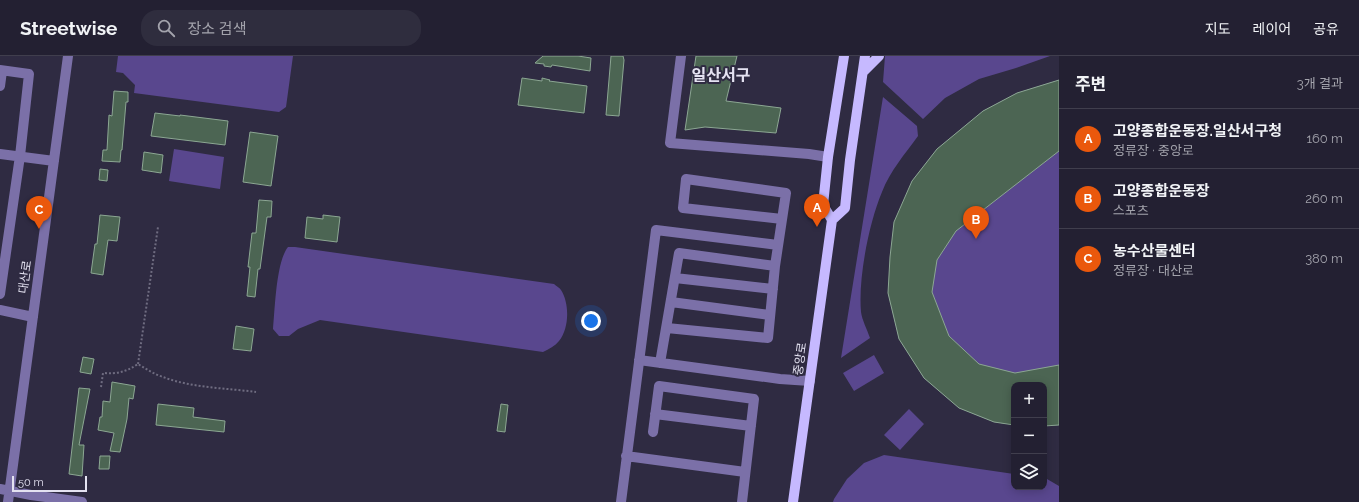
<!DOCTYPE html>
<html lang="ko">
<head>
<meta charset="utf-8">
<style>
  :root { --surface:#232032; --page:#2f2d3e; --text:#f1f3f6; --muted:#a3a3ac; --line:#403e4d; --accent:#ea580c }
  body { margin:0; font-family:Raleway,"Noto Sans KR",sans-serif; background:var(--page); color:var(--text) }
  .controls { position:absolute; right:12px; bottom:12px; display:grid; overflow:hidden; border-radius:8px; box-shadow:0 2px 10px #0003 }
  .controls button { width:36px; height:36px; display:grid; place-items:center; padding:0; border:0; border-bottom:1px solid var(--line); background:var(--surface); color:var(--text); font:20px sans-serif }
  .scale { position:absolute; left:12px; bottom:10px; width:75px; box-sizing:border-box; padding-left:4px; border:2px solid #e4e2f1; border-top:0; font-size:11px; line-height:14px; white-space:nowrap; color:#e4e2f1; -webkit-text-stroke:3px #2f2b42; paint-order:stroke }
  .you { position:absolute; left:591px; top:265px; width:14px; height:14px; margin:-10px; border:3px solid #fff; border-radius:50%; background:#1a73e8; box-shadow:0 0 0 6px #1a73e833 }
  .badge { display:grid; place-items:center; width:26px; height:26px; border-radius:50%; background:var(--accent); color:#fff; font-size:13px; font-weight:700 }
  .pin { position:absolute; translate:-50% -33px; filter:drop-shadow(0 1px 2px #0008) }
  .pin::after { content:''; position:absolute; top:21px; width:14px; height:12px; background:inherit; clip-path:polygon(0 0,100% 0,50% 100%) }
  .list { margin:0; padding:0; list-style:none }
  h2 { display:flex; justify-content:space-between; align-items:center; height:52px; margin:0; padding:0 16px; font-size:17px }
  h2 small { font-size:13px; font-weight:400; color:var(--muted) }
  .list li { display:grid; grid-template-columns:26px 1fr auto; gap:12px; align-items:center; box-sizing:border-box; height:60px; padding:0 16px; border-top:1px solid var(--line) }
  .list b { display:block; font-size:15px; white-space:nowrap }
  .list p { margin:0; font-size:13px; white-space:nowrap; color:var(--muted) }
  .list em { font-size:13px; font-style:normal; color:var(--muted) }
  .icon { flex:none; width:22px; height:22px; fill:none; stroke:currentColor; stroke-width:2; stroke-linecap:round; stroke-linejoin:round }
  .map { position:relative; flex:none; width:1059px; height:446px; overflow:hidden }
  header { display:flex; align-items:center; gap:24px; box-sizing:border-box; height:56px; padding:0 20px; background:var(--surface); border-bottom:1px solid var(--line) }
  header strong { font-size:19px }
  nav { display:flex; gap:22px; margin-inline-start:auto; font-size:14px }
  .search { width:280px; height:36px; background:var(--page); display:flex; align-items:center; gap:10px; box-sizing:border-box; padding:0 14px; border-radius:16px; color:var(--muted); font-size:15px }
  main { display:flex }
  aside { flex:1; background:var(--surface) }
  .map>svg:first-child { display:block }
  .green { fill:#59478e }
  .building { fill:#4c6553; stroke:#8ca793 }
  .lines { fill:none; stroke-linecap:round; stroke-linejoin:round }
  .path { stroke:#6f6c80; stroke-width:2; stroke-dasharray:2 2; stroke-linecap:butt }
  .minor { stroke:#7b70a8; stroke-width:10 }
  .major { stroke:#c6b9ff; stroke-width:10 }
  .labels { text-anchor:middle; stroke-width:4; stroke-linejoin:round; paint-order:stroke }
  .street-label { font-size:12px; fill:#e4e2f1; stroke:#2f2b42 }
  .district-label { font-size:16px; font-weight:bold; fill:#e4e2f1; stroke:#2f2b42 }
</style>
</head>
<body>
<header>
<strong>Streetwise</strong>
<div class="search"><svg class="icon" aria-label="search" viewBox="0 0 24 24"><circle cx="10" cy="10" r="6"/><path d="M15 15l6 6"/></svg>장소 검색</div>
<nav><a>지도</a><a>레이어</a><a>공유</a></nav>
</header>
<main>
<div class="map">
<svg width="1059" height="446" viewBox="0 0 1059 446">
  <rect width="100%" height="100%" fill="#2f2b42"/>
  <path class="green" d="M 118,0 L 293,0 L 286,51 L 279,56 L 134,37 L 135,29 L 123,17 L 116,16 Z
    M 885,0 L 1050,0 L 1016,12 L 979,23 L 945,42 L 923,63 L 883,26 Z
    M 1059,24 L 1059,369 L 1044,370 L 1044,329 L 1014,329 L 1014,369 L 994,366 L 959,352 L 924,322 L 899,283 L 888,237 L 912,125 L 937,93 L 983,55 L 1017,37 Z
    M 883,41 L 917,70 L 918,80 C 905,98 890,115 882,136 C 869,167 858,222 861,256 C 862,264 867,273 870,282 L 841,302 Z
    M 174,93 L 224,101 L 220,133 L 169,125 Z
    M 288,191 L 295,191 L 554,228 C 556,230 560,232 561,234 C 570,248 569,273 559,285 C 555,290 549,293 543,296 L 320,264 L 298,273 L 289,280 L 279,280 L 273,273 C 275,253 276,206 288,191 Z
    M 874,299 L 884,317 L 854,335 L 843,317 Z
    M 909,353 L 924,368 L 900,394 L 884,379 Z
    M 884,399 L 1014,418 L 1014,431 L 1044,431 L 1044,422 L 1047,423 L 1059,430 L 1059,446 L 833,446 L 834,443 L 847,423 L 864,407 Z"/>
  <path class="building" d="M 543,0 L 578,0 L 591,2 L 590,15 L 552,9 L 551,11 L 544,10 L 544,8 L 535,7 Z
    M 611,0 L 623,0 L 624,4 L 619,60 L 606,59 Z
    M 696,0 L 737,0 L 726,45 L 781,52 L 776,77 L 705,71 L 685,74 Z
    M 522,22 L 542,25 L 542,22 L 550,24 L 549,25 L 587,30 L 584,57 L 518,49 Z
    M 1059,24 L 1059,95 L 956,175 L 937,204 L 932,236 L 949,280 L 979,308 L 1015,317 L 1059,309 L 1059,369 L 1044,370 L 1044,329 L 1014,329 L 1014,369 L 994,366 L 959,352 L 924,322 L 899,283 L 888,237 L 890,201 L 894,166 L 912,125 L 937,93 L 983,55 L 1017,37 Z
    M 114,35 L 128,36 L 128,46 L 126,46 L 122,94 L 121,94 L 120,106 L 102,105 L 103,94 L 107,94 L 109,59 L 112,60 Z
    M 155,57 L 180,60 L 180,59 L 228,65 L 225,89 L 151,80 Z
    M 250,76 L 278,80 L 271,130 L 243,126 Z
    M 144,96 L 163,99 L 161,117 L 142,114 Z
    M 100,113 L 108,114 L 107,125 L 99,124 Z
    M 259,144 L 272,145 L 271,161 L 267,161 L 260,213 L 258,213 L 255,241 L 247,240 L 250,211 L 248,211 L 252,177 L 256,177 Z
    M 100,159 L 120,161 L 117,185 L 108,184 L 103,219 L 91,217 L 95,188 L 97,188 Z
    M 323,159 L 340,161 L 337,186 L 305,182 L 307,161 L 323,163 Z
    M 236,270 L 254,273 L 251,295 L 233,293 Z
    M 83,301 L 94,303 L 91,318 L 80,316 Z
    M 112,326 L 135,330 L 133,343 L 129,342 L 127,363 L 120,396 L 110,395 L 114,377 L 98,374 L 100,361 L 102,361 L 103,345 L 110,346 Z
    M 79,332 L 90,333 L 79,389 L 84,389 L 82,420 L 69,418 Z
    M 158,348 L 194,352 L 193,361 L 225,365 L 224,376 L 156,369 Z
    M 501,348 L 508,349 L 505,376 L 497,375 Z
    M 100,400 L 110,400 L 109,413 L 99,413 Z"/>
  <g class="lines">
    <path class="path" d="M 138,308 L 158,171
      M 101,331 L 103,317 C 117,318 126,316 138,308 C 146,313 154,318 163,321 C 192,332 226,332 256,336"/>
    <path class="minor" d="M 681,0 L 670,87 L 809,98 L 828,101
      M 0,14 L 29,18 L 20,100 L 0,238
      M 0,30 L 2,15
      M 0,98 L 54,105
      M 675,222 L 773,233
      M 671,246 L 770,259
      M 0,254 L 33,261
      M 667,272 L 768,282 L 775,210 L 786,137 L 686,123 L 683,152 L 782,163
      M 639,304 L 780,323 L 810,325
      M 660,307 L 679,197 L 775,210
      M 655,358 L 751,370
      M 653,376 L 659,330 L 754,343 L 742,446
      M 626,400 L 745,416
      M 0,433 L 31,439 L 82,446
      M 8,446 L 68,0
      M 621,446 L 656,174 L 778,189"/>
    <path class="major" d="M 863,16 L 879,0
      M 832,164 L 845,152 L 850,104 L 865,0
      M 793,446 L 832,164 L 823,149 L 828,101 L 844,0"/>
  </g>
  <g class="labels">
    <g class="street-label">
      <text transform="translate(25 221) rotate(-82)" y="4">대산로</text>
      <text transform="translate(800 303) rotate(-82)" y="4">중앙로</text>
    </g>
    <g class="district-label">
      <text x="721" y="25">일산서구</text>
    </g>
  </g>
</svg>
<div class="controls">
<button>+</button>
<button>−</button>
<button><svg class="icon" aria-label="layers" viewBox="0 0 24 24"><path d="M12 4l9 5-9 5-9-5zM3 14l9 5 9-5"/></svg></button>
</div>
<div class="scale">50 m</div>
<div class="you"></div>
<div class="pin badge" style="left:817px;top:171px">A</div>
<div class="pin badge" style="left:976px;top:183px">B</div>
<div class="pin badge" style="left:39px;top:173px">C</div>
</div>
<aside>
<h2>주변<small>3개 결과</small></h2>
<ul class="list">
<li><span class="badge">A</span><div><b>고양종합운동장.일산서구청</b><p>정류장 · 중앙로</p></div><em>160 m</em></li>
<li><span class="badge">B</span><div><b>고양종합운동장</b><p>스포츠</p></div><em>260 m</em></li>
<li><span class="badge">C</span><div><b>농수산물센터</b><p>정류장 · 대산로</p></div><em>380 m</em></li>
</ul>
</aside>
</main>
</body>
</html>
